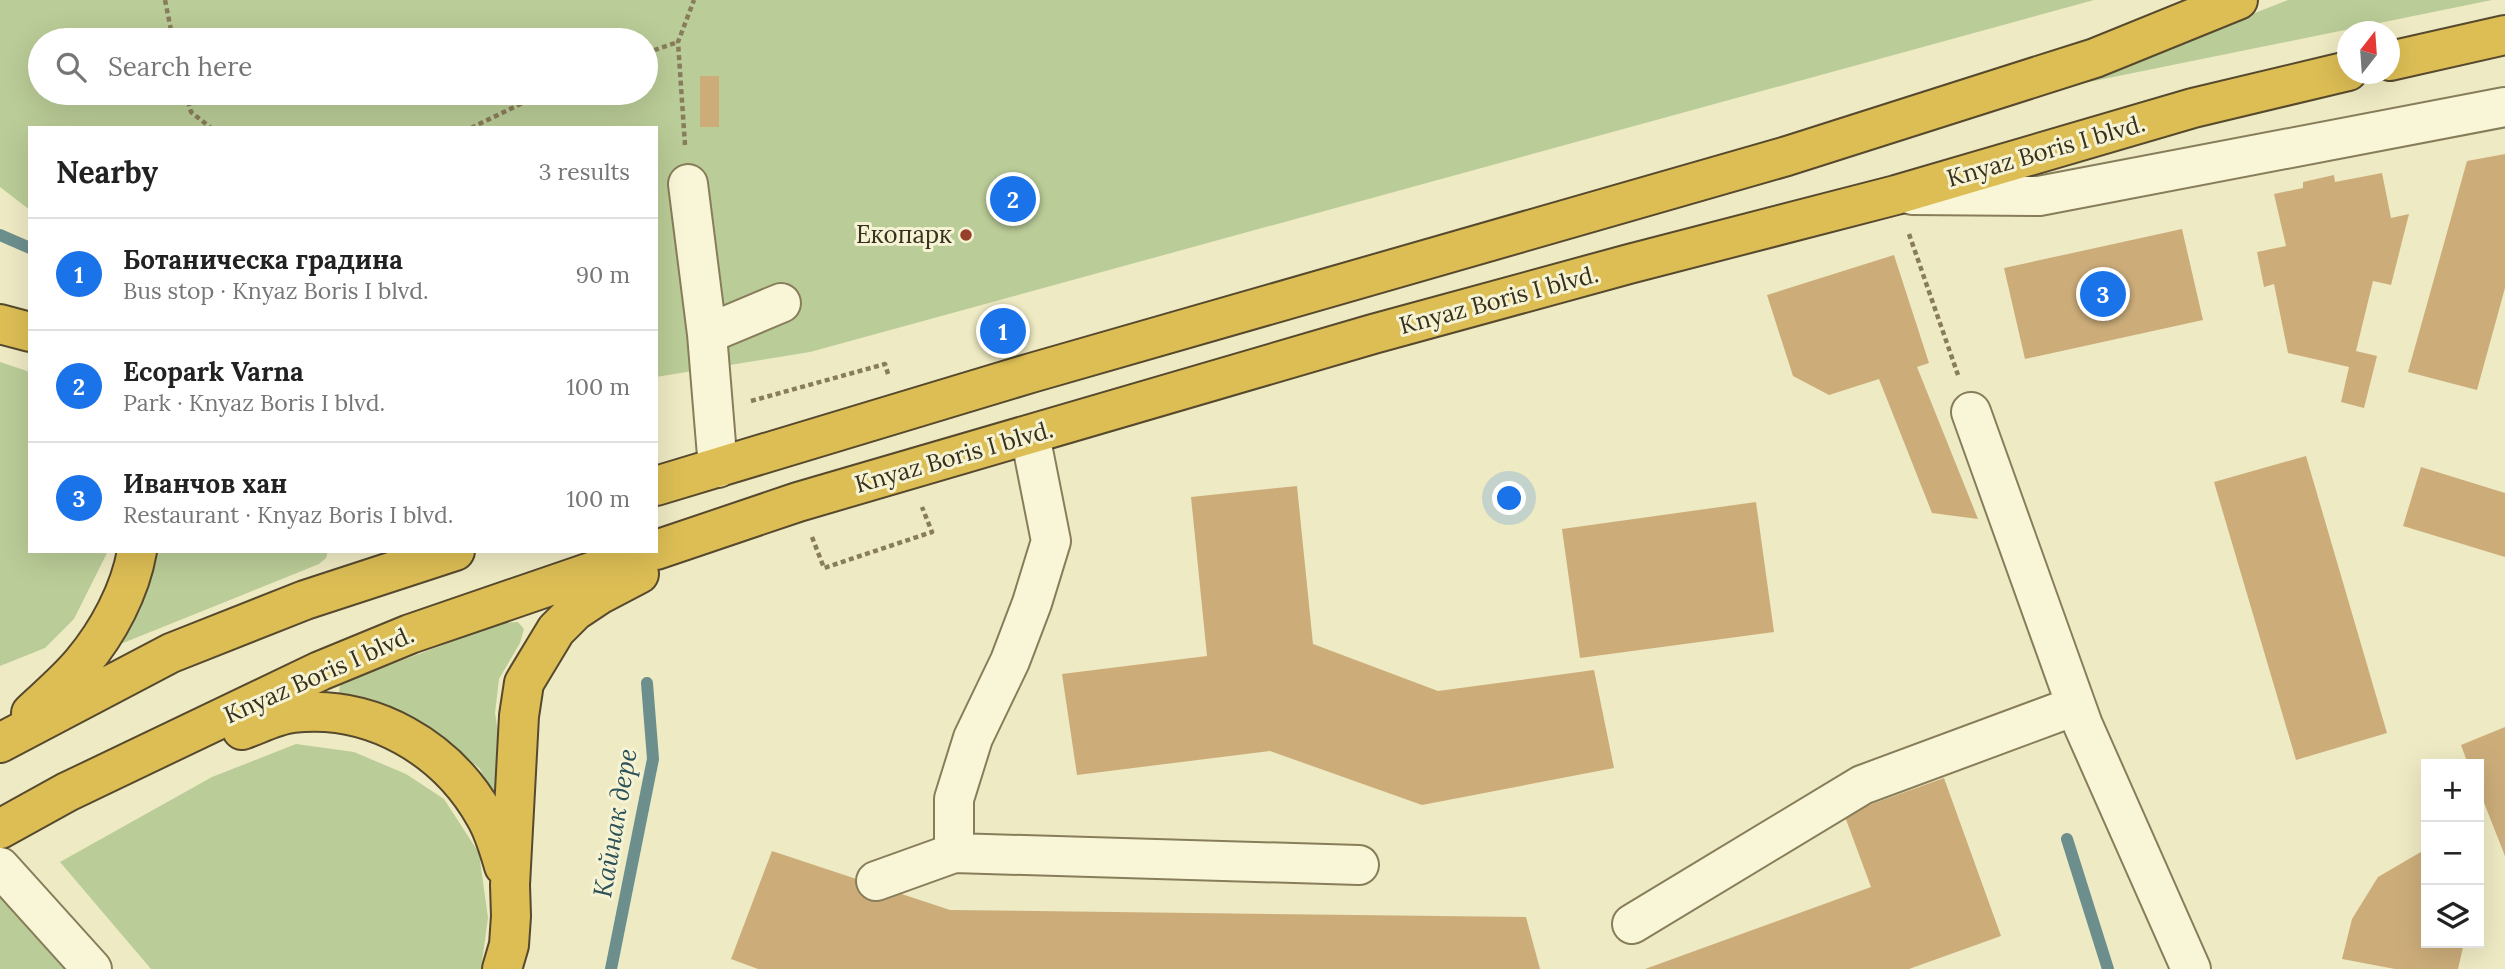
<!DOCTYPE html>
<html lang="en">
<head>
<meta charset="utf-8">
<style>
  :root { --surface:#fff; --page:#f6f6f6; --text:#222; --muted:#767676; --line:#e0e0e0; --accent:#1a73e8 }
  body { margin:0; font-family:Lora,serif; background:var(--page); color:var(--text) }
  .controls { position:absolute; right:21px; bottom:21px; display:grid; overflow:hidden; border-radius:0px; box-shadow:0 7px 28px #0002 }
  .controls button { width:63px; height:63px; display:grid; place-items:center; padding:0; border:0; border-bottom:2px solid var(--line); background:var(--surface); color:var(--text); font:35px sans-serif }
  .compass { position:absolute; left:2337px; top:21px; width:63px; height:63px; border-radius:50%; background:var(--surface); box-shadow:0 7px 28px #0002; rotate:17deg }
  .you { position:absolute; left:1510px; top:499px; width:24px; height:24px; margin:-18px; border:5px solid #fff; border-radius:50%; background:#1a73e8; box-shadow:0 0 0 10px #1a73e833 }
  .badge { display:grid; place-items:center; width:46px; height:46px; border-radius:50%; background:var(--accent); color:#fff; font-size:23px; font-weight:700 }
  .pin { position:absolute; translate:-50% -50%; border:4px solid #fff; box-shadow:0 2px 7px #0006 }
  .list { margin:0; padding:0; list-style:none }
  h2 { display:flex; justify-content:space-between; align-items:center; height:91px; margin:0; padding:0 28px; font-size:30px }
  h2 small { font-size:23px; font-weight:400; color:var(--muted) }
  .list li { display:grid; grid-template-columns:46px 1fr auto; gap:21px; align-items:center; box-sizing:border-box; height:112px; padding:0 28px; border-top:2px solid var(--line) }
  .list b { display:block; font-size:26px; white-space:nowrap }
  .list p { margin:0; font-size:23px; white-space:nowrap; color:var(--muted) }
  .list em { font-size:23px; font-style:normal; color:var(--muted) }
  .icon { flex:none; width:38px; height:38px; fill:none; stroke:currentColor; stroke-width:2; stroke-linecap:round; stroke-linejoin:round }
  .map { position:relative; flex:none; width:2505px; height:969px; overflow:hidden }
  .search { position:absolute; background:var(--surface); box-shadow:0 7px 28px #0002; left:28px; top:28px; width:630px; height:77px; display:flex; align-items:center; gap:18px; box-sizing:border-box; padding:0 24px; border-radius:38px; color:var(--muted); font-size:26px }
  .panel { position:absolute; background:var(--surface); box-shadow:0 7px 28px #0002; left:28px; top:126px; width:630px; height:427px; border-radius:0px }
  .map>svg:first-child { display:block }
  .green { fill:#bacc97; fill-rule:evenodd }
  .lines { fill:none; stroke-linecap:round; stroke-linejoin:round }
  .stream { stroke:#6c8f8e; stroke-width:12 }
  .building { fill:#ccad7a }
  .minor-casing { stroke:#887d5a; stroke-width:42 }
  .highway-casing { stroke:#56492e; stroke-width:42 }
  .path { stroke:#887d5a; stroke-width:4.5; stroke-dasharray:5 3.5; stroke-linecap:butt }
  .minor { stroke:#f9f6d7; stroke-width:38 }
  .highway { stroke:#ddbe55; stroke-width:38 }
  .poi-dot { fill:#97412a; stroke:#f5f3d3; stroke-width:2.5 }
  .labels { text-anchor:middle; stroke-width:6; stroke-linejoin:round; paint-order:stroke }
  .street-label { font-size:24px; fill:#38301e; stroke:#f5f3d3 }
  .poi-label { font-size:24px; fill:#38301e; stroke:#f5f3d3; text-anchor:end }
  .water-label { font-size:26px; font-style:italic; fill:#2d5158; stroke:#f5f3d3 }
</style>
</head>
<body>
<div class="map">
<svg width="2505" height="969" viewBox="0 0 2505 969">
  <rect width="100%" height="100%" fill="#eeeac3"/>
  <path class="green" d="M 0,0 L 2094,0 L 810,352 L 656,377 L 656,128 L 30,128 L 30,210 L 0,187 ZM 40,40 L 646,40 L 646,93 L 40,93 Z
    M 2288,0 L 2492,0 L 2069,86 Z
    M 0,362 L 30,372 L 30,551 L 108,551 L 74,619 L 45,648 L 0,666 Z
    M 150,551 L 328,551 L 326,558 L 319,564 L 123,643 L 116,640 Z
    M 518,622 L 524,629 L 520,643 L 499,679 L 495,713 L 502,759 L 496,793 L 489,788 L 480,769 L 447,740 L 409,718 L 339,693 L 340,684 L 350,680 L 501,623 Z
    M 296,744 L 354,752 L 406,774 L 444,799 L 479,853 L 488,918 L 481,969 L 151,969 L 60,862 L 212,777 Z
    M 0,890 L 72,969 L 0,969 Z"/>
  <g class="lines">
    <path class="stream" d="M 0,235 L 30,248
      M 2067,839 L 2108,969
      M 611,969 L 653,759 L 647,683"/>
  </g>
  <path class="building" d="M 700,76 L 719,76 L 719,127 L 700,127 Z
    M 2505,154 L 2505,288 L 2477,390 L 2408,372 L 2467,161 Z
    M 2382,173 L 2391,218 L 2409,214 L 2391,285 L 2373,281 L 2356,351 L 2377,356 L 2364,408 L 2341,402 L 2349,367 L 2288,353 L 2274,284 L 2264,287 L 2257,252 L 2286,246 L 2274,194 L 2303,188 L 2303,182 L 2334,175 L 2335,182 Z
    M 2182,229 L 2203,320 L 2025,359 L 2004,268 Z
    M 1894,255 L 1929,363 L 1917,367 L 1978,519 L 1932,513 L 1879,379 L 1829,395 L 1793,376 L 1767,295 Z
    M 2306,456 L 2387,733 L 2296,760 L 2214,482 Z
    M 2421,467 L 2505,493 L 2505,557 L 2403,526 Z
    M 1297,486 L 1313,644 L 1438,691 L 1594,670 L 1614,768 L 1422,805 L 1270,751 L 1077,775 L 1062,674 L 1207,656 L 1191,497 Z
    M 1756,502 L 1774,632 L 1580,658 L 1562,529 Z
    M 2505,727 L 2505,856 L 2479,790 L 2479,764 L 2468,764 L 2461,745 Z
    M 1944,778 L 2001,936 L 1909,969 L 1645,969 L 1871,887 L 1844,814 Z
    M 2426,849 L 2426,943 L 2464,943 L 2458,969 L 2395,969 L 2342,959 L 2352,919 L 2378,877 Z
    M 772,851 L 950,910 L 1526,917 L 1540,969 L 758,969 L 731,959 Z"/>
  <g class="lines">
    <g class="minor-casing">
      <path id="minor" d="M 688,184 L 707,334 L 718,468
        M 1912,195 L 2039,196 L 2505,107
        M 707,334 L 781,303
        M 1971,412 L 2083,725 L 2191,969
        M 954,853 L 1359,865
        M 0,867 L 92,969
        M 876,881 L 954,853 L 954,799 L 973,738 L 1010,661 L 1032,603 L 1051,541 L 1030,435
        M 1632,924 L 1862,785 L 2075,706"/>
    </g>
    <g class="highway-casing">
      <path id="highway" d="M 2390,61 L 2505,35
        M 0,324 L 30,332
        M 656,486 L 1031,373 L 1787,156 L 2095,58 L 2238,0
        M 656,550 L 798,502 L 1373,334 L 1629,264 L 1896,195 L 2193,108 L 2348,71
        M 31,713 C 48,697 67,681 82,663 C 108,632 130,591 137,551
        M 242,730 C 259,724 276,715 293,713 C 372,704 447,748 485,816 C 494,831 499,849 504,866
        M 0,743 L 171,653 L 305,600 L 455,551
        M 0,829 L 67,792 L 320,671 L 410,634 L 652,551
        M 502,969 L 509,945 L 511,916 L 510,885 L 519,716 L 524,683 L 556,630 L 575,611 L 599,595 L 639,574"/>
    </g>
    <path class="path" d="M 165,0 L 173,40
      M 646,53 L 678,42
      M 186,93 L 191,112 L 211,128
      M 471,128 L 543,93
      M 685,145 L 678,42 L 694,0
      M 1909,234 L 1958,375
      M 751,401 L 885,364 L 888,374
      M 812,537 L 824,568 L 932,532 L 922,507"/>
    <use href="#minor" class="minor"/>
    <use href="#highway" class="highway"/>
  </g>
  <circle class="poi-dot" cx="966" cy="235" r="7"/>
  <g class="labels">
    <g class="street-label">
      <text transform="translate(2046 151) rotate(-16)" y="8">Knyaz Boris I blvd.</text>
      <text transform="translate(1499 300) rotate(-15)" y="8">Knyaz Boris I blvd.</text>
      <text transform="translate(954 457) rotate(-16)" y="8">Knyaz Boris I blvd.</text>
      <text transform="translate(319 675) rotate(-24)" y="8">Knyaz Boris I blvd.</text>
    </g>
    <g class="poi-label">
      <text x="952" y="243">Екопарк</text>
    </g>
    <g class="water-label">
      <text transform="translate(615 823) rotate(-80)" y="9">Кайнак дере</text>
    </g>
  </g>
</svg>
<div class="controls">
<button>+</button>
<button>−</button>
<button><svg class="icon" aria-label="layers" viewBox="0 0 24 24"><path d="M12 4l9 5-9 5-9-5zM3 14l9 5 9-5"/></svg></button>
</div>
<svg class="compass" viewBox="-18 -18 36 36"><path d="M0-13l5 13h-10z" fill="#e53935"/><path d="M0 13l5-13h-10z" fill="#767676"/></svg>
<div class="you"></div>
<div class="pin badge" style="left:1003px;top:331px">1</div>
<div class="pin badge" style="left:1013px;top:199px">2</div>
<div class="pin badge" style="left:2103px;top:294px">3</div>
<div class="search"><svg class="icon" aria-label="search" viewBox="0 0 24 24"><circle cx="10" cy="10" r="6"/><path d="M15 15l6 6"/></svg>Search here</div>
<section class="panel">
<h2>Nearby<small>3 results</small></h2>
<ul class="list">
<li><span class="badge">1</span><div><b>Ботаническа градина</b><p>Bus stop · Knyaz Boris I blvd.</p></div><em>90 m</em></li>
<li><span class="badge">2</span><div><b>Ecopark Varna</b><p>Park · Knyaz Boris I blvd.</p></div><em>100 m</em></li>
<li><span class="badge">3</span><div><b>Иванчов хан</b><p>Restaurant · Knyaz Boris I blvd.</p></div><em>100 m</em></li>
</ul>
</section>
</div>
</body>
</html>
